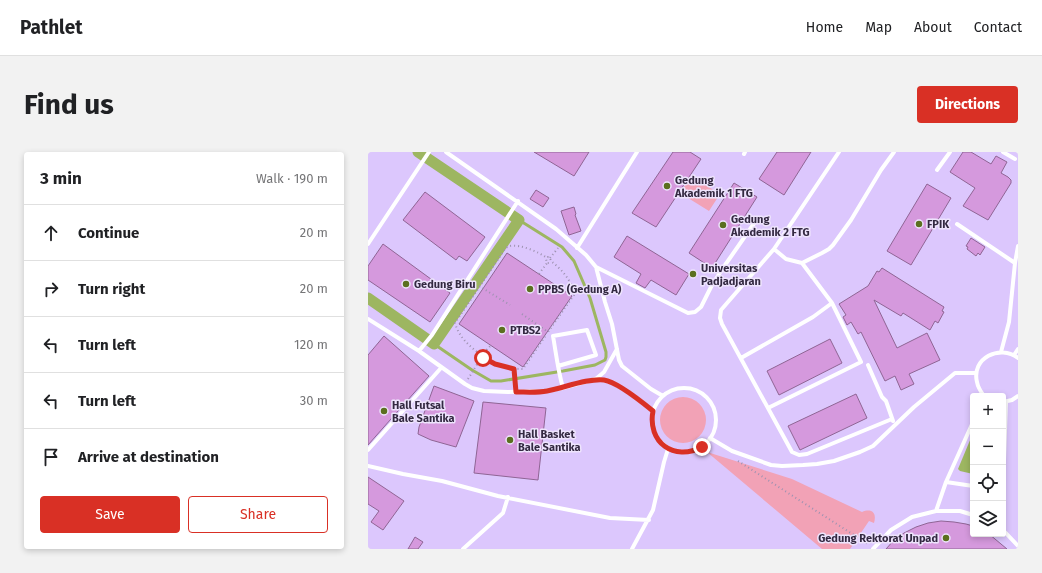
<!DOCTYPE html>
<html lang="en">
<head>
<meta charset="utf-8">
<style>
  :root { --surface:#fff; --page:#f2f2f2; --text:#202124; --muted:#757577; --line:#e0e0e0; --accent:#d93025 }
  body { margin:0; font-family:"Fira Sans",sans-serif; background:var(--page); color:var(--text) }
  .controls { position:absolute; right:12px; bottom:12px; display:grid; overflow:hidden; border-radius:4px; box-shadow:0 2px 6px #0003 }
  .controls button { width:36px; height:36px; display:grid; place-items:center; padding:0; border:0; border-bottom:1px solid var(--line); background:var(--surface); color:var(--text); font:20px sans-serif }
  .stop { position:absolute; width:12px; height:12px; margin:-9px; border:3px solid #d93025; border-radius:50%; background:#fff }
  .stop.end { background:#d93025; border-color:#fff; box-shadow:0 1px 4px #0008 }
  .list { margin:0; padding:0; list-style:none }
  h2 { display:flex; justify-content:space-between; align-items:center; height:52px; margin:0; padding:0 16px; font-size:17px }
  h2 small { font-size:13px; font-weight:400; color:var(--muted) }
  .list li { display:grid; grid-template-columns:26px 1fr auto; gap:12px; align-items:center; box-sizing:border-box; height:56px; padding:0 16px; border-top:1px solid var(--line) }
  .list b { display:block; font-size:15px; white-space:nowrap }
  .list em { font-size:13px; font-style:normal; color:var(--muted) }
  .actions { display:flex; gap:8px; padding:12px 16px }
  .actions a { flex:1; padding:9px 0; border:1px solid var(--accent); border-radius:4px; text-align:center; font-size:14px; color:var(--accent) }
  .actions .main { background:var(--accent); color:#fff }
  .icon { flex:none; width:22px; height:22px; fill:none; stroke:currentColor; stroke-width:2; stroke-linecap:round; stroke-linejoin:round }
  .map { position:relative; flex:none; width:650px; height:397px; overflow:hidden; border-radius:4px }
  header { display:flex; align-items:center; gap:24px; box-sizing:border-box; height:56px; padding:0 20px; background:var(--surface); border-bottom:1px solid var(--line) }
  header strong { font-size:19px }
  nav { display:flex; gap:22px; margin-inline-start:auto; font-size:14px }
  .intro { display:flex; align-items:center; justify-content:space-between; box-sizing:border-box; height:96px; padding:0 24px }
  h1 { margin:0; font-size:28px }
  .button { padding:10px 18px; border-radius:4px; background:var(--accent); color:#fff; font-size:14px; font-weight:700 }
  main { display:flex; gap:24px; padding:0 24px }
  aside { flex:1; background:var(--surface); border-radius:4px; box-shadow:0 2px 6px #0003 }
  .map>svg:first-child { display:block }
  .built { fill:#dcc7fd; fill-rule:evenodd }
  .green { fill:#f2a2b6 }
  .water { fill:#9db661 }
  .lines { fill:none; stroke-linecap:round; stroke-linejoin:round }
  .stream { stroke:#9db661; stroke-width:3 }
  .canal { stroke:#9db661; stroke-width:11 }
  .building { fill:#d599dd; stroke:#8f6594 }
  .path { stroke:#9e92b1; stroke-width:2; stroke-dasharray:1 3; stroke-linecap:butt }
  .service { stroke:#fff; stroke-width:4 }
  .route { stroke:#d93025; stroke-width:5 }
  .poi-dot { fill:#5b6f1f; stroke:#eee4fd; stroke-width:1.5 }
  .labels { text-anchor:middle; stroke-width:3; stroke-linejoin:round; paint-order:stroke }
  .poi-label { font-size:11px; font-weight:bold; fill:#332941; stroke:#eee4fd; text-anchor:start }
</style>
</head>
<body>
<header>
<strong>Pathlet</strong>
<nav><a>Home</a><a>Map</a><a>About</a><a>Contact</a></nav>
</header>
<div class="intro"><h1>Find us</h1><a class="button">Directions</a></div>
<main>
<aside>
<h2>3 min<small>Walk · 190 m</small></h2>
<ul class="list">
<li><svg class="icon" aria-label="ahead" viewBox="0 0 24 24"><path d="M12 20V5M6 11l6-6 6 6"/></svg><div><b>Continue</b></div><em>20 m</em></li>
<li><svg class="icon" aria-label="right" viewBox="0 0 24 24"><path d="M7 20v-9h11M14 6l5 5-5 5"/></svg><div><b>Turn right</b></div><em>20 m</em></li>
<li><svg class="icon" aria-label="left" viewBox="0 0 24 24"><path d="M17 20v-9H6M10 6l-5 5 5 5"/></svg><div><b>Turn left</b></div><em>120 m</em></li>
<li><svg class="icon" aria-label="left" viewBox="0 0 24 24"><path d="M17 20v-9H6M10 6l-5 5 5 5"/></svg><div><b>Turn left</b></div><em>30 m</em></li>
<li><svg class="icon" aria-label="arrive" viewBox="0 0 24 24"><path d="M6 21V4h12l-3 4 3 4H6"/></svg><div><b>Arrive at destination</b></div></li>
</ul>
<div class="actions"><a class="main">Save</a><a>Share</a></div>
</aside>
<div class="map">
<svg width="650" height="397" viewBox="0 0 650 397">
  <rect width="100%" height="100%" fill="#e3d5f9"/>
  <path class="built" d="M 0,0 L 650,0 L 650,397 L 0,397 ZM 605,244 L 635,244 L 635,382 L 605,382 Z"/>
  <path class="green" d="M 323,24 L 352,42 L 341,59 L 312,41 Z
    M292 268a23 23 0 1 1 46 0a23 23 0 1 1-46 0Z
    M 339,300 L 424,327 L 494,360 C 504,356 509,361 506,371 L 501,369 L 482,397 L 454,397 Z"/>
  <path class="water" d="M 605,281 L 605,322 L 592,319 L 590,317 Z"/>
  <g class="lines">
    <path class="stream" d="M 66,192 L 104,218 L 123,229 L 133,229 L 195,219 L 227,213 L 237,208 L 238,205 L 238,200 L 222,146 L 206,109 L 194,95 L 151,68"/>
    <path class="canal" d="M 0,146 L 66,192 L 151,68 L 50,0"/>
  </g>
  <path class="building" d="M 166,0 L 221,0 L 206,24 Z
    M 305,0 L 322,0 L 333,7 L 288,75 L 264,61 Z
    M 409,0 L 443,0 L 416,43 L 391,27 Z
    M 595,0 L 603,0 L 623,12 L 628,4 L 639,10 L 633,21 L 640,25 L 643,28 L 643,31 L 620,68 L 595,54 L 607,36 L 582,20 Z
    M 366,31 L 389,45 L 344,116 L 321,101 Z
    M 559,32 L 583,46 L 543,113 L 519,99 Z
    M 168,38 L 181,46 L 175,55 L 162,47 Z
    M 57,40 L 117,85 L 99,109 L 91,104 L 88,108 L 35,68 Z
    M 206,55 L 208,62 L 207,63 L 213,79 L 201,83 L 193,59 Z
    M 259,84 L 321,122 L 308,143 L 283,128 L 277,136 L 268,131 L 273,122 L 246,105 Z
    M 603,86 L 617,95 L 612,103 L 610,101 L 608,104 L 599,97 L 600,95 L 598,94 Z
    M 15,92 L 82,141 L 62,170 L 0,128 L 0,114 Z
    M 139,101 L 204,144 L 155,215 L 91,172 Z
    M 514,116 L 576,155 L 574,159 L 576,160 L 570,171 L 567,169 L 562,178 L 535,161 L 533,164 L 506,148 L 529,196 L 559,181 L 572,208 L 541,222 L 546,232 L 533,238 L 527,224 L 517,229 L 493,180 L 490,182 L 483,170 L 479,173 L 475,165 L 478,163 L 471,152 L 500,134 L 509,119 L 511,120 Z
    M 16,184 L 61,224 L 0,293 L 0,203 Z
    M 462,187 L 474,211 L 411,243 L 399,219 Z
    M 66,234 L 106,249 L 88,295 L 63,288 L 50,282 L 51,275 Z
    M 488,242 L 499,266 L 432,298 L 420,274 Z
    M 115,250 L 178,256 L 170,328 L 106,321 Z
    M 0,325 L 36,349 L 15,378 L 3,370 L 11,359 L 0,352 Z
    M 573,369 L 586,370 L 598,372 L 605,374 L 605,382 L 621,382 L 639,397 L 518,397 L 526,388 L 536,381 L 548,375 L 560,371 Z
    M 47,385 L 55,390 L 50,397 L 40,397 Z"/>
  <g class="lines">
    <path class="path" d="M 182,106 L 190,96
      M 171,122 L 179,111
      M 111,134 L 142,153
      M 154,162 L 180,180 L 206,143 C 204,128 194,118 183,109 L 182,106 L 180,105 L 178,107 L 179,111 L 181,111 L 183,109
      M111 203a3 3 0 1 1 6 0a3 3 0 1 1-6 0Z
      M 116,201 L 123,193
      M 112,202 C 101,194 91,185 87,171 L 137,97 C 137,96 141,94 142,94 C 152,92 171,100 179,106
      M 116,205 C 126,214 142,217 155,217 L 178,183
      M 146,217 L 147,233
      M 100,227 L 113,206
      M 370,309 L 500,392"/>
    <path class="service" d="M 78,0 L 188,77 L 218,103 L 228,115 L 237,150 L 244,172 L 251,208 L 254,214 L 283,237 L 295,244
      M 471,0 L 406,97 L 353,158 L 352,166 L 354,172 L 424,300 L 431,303 L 439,302 L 524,267
      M 635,0 L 647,7
      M 376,2 L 377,0
      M 569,18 L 582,0
      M 589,72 L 647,111
      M 0,92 L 61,0
      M 209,96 L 269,0
      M 406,97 L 418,107 L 434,111 L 454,101 L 461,97 L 465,93 L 483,68 L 513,18 L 526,0
      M 228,115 L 320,161 L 327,160 L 333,155 L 344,133 L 355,116 L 387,70
      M 0,167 L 51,199 L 97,232 L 104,236 L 116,239 L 140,240 L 177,239 L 195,236 L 224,228 L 229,226 L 236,220 L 249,197
      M 51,199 L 64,183 L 150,49
      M 633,200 L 641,170 L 647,111 L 650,94
      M 646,203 L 650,197
      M 373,206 L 445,165 L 464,151 L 434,111
      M 500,213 L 514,245 L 518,249 L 525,269
      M 190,214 L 228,203 L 219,178 L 185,184 C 188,201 190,219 195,236
      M 226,228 C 230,228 233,228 236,228 C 249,230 274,250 285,259
      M284 268a32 32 0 1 1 64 0a32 32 0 1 1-64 0Z
      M 616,244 C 613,240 610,236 609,230 C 603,206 632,192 650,206
      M 635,250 L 644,248 L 650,244
      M 400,256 L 493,210 L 464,151
      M 342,286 L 364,299 L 403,313 L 414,314 L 435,313 L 449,312 L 466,309 L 492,300 L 505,294 L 546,255 L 587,221 L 608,221
      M 0,298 L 73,216
      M 0,314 L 35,322 L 74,329 L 130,344 L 242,366 L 281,368
      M 578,330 L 605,334
      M 568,359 L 578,330 L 605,270
      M 635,378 L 650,394
      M 636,378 L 635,338 L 638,250
      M 95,397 L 135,361 L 140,345
      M 264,397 L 285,358 L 296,310 L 300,297
      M 505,397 L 523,378 L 544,365 L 568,359 L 592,359 L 605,363"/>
  </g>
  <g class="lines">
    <path class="route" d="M 115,206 L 116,206 L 127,212 L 146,217 L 148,240 C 158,240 169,241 179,239 C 196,236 219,226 236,228 C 249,230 274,250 285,259 C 279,290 306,310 334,295"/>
  </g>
  <g class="poi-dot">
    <circle cx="299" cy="34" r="4"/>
    <circle cx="551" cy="72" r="4"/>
    <circle cx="355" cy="73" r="4"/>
    <circle cx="325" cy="122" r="4"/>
    <circle cx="38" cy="132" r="4"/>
    <circle cx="162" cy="137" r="4"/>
    <circle cx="134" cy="178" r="4"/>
    <circle cx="16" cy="259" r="4"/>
    <circle cx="142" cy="288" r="4"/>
    <circle cx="578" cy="386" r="4"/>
  </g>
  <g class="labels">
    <g class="poi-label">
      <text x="307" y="32">Gedung<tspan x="307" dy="13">Akademik 1 FTG</tspan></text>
      <text x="363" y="71">Gedung<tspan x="363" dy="13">Akademik 2 FTG</tspan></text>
      <text x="559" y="76">FPIK</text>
      <text x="333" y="120">Universitas<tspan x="333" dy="13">Padjadjaran</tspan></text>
      <text x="46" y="136">Gedung Biru</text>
      <text x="170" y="141">PPBS (Gedung A)</text>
      <text x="142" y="182">PTBS2</text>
      <text x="24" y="257">Hall Futsal<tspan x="24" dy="13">Bale Santika</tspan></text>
      <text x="150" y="286">Hall Basket<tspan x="150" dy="13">Bale Santika</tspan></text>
      <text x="570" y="390" text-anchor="end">Gedung Rektorat Unpad</text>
    </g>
  </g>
</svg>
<div class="controls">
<button>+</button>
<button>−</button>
<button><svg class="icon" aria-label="locate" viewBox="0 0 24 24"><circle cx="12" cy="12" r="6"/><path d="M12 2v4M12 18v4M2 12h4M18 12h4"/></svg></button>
<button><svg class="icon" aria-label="layers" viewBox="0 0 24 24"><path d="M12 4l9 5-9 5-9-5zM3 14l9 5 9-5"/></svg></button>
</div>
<div class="stop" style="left:115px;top:206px"></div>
<div class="stop end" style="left:334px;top:295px"></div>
</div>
</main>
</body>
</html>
